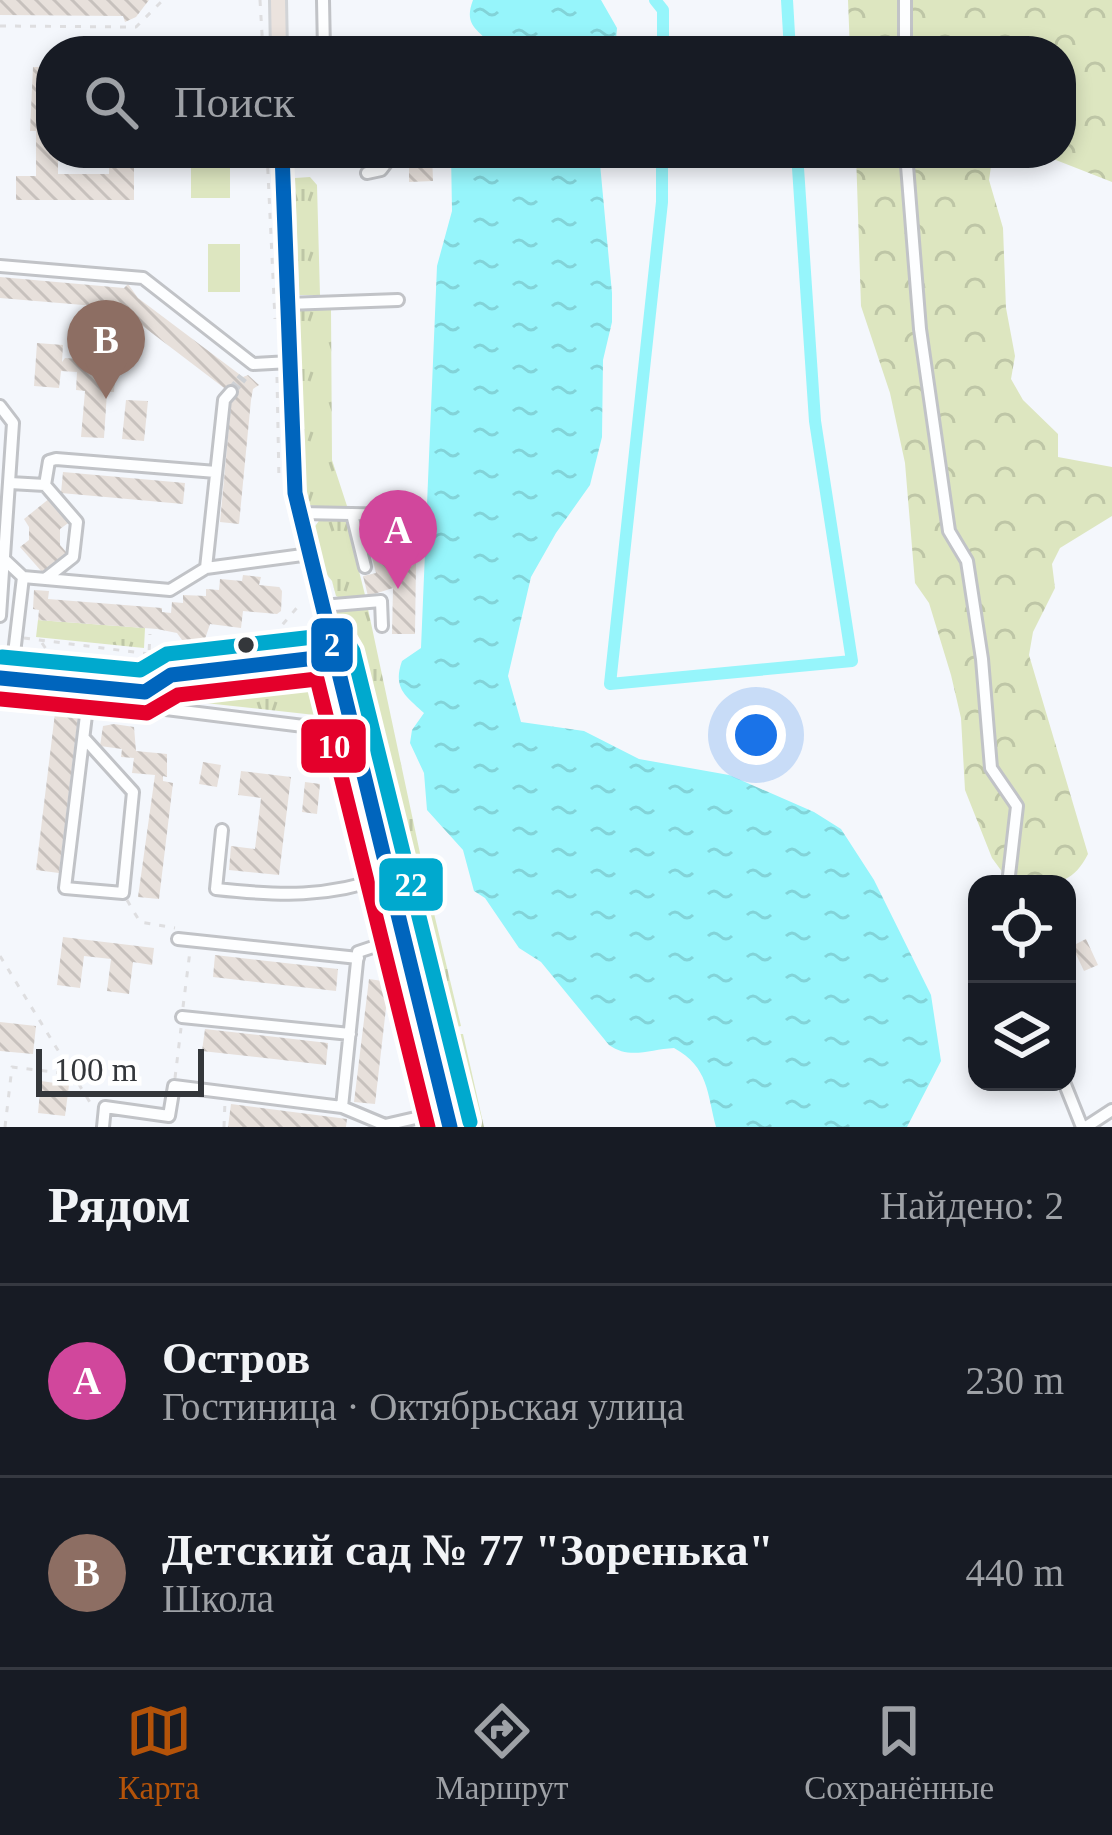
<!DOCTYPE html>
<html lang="ru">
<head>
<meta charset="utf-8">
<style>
  :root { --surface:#171b24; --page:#242831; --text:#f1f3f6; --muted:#9ea1a6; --line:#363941; --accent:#b45309 }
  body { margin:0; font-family:Georgia,serif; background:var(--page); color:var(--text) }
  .controls { position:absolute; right:36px; bottom:36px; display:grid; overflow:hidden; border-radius:24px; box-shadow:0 6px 18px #0003 }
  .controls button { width:108px; height:108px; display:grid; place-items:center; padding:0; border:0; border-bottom:3px solid var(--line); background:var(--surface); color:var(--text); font:60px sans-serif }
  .scale { position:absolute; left:36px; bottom:30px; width:168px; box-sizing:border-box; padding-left:12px; border:6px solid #34373b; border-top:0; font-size:33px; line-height:42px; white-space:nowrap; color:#34373b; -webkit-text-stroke:9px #fff; paint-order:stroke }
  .you { position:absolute; left:756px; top:735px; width:42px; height:42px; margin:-30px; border:9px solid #fff; border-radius:50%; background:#1a73e8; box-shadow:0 0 0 18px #1a73e833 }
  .badge { display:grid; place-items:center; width:78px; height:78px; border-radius:50%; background:var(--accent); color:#fff; font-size:39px; font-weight:700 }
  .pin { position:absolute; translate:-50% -99px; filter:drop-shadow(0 3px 6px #0008) }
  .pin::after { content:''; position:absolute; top:63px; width:42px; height:36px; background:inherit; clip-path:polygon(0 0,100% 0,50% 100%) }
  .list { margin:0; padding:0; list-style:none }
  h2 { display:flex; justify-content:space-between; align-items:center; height:156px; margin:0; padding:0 48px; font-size:51px }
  h2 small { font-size:39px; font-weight:400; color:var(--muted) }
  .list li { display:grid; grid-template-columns:78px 1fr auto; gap:36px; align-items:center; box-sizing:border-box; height:192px; padding:0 48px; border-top:3px solid var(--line) }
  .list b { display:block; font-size:45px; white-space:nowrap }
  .list p { margin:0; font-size:39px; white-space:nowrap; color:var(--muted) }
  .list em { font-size:39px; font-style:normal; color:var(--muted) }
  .icon { flex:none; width:66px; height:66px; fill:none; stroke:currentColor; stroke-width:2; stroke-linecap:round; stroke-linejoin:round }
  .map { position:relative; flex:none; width:1112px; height:1127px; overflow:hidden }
  .search { position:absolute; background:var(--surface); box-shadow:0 6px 18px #0003; left:36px; right:36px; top:36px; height:132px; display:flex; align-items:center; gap:30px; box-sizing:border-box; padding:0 42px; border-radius:48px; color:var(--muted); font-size:45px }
  .sheet { height:540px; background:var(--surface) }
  nav { display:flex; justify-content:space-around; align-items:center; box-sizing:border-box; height:168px; border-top:3px solid var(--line); background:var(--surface); font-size:33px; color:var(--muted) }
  nav a { display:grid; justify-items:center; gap:6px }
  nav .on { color:var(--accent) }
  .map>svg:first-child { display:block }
  .grass { fill:url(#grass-tufts) }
  .forest { fill:url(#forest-crowns) }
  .park { fill:#dde6c0 }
  .water { fill:url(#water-ripples) }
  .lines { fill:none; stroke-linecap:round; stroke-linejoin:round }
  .canal { stroke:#96f5fb; stroke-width:12 }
  .building { fill:url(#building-back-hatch) }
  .minor-tunnel { stroke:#ced1d5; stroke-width:10; stroke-dasharray:10 5; stroke-linecap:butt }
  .minor-casing { stroke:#c1c3c7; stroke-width:16 }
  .major-casing { stroke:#d2d4d7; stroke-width:20 }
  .path { stroke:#dedee0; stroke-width:3; stroke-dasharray:6 9; stroke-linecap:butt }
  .minor { stroke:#fdfeff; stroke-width:10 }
  .major { stroke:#ebe3de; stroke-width:14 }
  .bus-1-casing { stroke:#fff; stroke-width:24 }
  .bus-2-casing { stroke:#fff; stroke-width:24 }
  .bus-3-casing { stroke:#fff; stroke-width:24 }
  .bus-1 { stroke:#0065bd; stroke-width:15 }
  .bus-2 { stroke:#e4002b; stroke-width:15 }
  .bus-3 { stroke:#00a9ce; stroke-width:15 }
  .bus-dot { fill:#34373b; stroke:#fff; stroke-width:4.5 }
  .line-badge { stroke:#fff; stroke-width:4.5 }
  .badge-label { font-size:33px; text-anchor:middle; font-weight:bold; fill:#fff }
</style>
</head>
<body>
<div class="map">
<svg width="1112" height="1127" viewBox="0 0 1112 1127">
  <defs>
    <pattern id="grass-tufts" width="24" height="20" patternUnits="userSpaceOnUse" patternTransform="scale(3)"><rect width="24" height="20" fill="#dde6c0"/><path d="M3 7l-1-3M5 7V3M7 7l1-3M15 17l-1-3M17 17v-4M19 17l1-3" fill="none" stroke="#bec6a6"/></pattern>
    <pattern id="forest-crowns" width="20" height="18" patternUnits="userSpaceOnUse" patternTransform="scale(3)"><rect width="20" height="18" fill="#dde6c0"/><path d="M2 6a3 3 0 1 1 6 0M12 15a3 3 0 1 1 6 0" fill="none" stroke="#bec6a6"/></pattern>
    <pattern id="water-ripples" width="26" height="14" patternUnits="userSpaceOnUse" patternTransform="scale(3)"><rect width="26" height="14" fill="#96f5fb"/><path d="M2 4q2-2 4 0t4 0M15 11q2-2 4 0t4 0" fill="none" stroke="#82d3d8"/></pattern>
    <pattern id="building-back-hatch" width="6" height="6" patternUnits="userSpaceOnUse" patternTransform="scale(3)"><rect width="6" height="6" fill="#e7e0db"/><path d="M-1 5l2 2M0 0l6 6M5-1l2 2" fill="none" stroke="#c7c1bd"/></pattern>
  </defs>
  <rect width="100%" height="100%" fill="#f4f7fc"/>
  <path class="grass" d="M 310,177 L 317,185 L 320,295 L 299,295 L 295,178 Z
    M 331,309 L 332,460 L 347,506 L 342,509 L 308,505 L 302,445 L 299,311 Z
    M 321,518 L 346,519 L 366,599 L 344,600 L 336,596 L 332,581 L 323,570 L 313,529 Z
    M 368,609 L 424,872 L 419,875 L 421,880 L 426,880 L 461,1026 L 457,1027 L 458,1034 L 463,1034 L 484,1127 L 460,1127 L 335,610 Z
    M 38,620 L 145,628 L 144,648 L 36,637 Z
    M 314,671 L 324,716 L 196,702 L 174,692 L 180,685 L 189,683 Z"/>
  <path class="forest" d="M 848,0 L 1112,0 L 1112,182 L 1038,153 L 1061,153 L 1061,51 L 850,51 Z
    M 856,153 L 993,153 L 989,180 L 1003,228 L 1006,308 L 1015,356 L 1011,379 L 1023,400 L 1058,434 L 1058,457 L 1112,467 L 1112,516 L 1060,548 L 1052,564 L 1055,588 L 1033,632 L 1029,655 L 1088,854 C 1070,890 1046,884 1011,884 L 992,858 L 965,790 L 961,718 L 951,675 L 929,603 L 915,583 L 905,463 L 890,393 L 861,306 Z"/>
  <path class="park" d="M 191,153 L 230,153 L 230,198 L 191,198 Z
    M 208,244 L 240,244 L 240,292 L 208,292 Z"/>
  <path class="water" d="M 473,0 L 601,0 L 617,28 L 615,51 L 495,51 C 482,29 462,29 473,0 Z
    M 451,153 L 599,153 L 612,293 L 612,322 L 603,360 L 602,437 L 590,485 L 556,533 L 531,577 L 508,676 L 521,722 L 584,731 L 639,759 L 729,775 L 814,812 L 841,829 L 874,880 L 931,995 L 941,1061 L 907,1127 L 716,1127 C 707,1094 709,1067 674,1048 C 650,1049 630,1060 609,1045 L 541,962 L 519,948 L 485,898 L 474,891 L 463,850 L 427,810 L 424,773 L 410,743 L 412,730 L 424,713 C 407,697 392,689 402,661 L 421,648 L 437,266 L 452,211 Z"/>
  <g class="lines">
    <path class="canal" d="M 655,0 L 663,10 L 663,51
      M 787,0 L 790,51
      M 662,153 L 662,202 L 610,684 L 852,661 L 815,421 L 797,153"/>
  </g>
  <path class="building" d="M 0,0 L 149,0 L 136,17 L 125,22 L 123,16 L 0,15 Z
    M 33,67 L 51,67 L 51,153 L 58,153 L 58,174 L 109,174 L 109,153 L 134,153 L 134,200 L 16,200 L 16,176 L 36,176 L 36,131 L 30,131 Z
    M 409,153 L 432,153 L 433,181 L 409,182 Z
    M 0,277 L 124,288 L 128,284 L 138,298 L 243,377 L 248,375 L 259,385 L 253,389 L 251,400 L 239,524 L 220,522 L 232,394 L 119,308 L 0,298 Z
    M 37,343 L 63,345 L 62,362 L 65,358 L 79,359 L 80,347 L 103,349 L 102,371 L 115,372 L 114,392 L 107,392 L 104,438 L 81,437 L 85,391 L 76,390 L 77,372 L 61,371 L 59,388 L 34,386 Z
    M 126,400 L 148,401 L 144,441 L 122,439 Z
    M 63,472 L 185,483 L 183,504 L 61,493 Z
    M 50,498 L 71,521 L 60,529 L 60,545 L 67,553 L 42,572 L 20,547 L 29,540 L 29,527 L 24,519 Z
    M 380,522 L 387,551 L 371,555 L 364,526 Z
    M 389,554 L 395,578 L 416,563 L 415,634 L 392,634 L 393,588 L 368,596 L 363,576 L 376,573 L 372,557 Z
    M 243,575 L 261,577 L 259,585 L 279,587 L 282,591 L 281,611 L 277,614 L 243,611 L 241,628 L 210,624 L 204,642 L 182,640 L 177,633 L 157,629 L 38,620 L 39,610 L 33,609 L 34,590 L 49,591 L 48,599 L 162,608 L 162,612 L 171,613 L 172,602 L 183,603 L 183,595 L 206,596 L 206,589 L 219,590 L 220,579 L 242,581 Z
    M 55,713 L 78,716 L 59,873 L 36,870 Z
    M 114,724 L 134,727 L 136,751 L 167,754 L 167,777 L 163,776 L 163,781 L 173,783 L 159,899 L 138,897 L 155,775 L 132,773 L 134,758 L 121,757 L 122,749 L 100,746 L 103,726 Z
    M 203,762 L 221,765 L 217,787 L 199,784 Z
    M 241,771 L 291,777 L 279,875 L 229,870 L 231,846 L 255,849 L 261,798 L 238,795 Z
    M 305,782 L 320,784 L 317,814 L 302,812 Z
    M 63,937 L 154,948 L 152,965 L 133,962 L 129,994 L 107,991 L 111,959 L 84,956 L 80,988 L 57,985 Z
    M 1086,939 L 1098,965 L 1084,971 L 1072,946 Z
    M 215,955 L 338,969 L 336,991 L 213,977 Z
    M 369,979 L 389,982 L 375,1104 L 354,1102 Z
    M 0,1022 L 36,1026 L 33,1054 L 0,1051 Z
    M 205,1029 L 328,1043 L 326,1065 L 202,1051 Z
    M 41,1081 L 69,1085 L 65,1116 L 38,1113 Z
    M 231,1104 L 347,1119 L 346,1127 L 228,1127 Z"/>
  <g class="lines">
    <path class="minor-tunnel" d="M 231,392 L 243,377"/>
    <g class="minor-casing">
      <path id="minor" d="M 323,0 L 324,51
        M 905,0 L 905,51
        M 906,153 L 920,329 L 949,531 L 967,561 L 982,659 L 991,768 L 1017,806 L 1008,884
        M 367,173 L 381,170 L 394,153
        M 0,266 L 143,278 L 253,364 L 290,362
        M 287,304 L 398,300
        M 0,406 L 13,423 L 0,616
        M 10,483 L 45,485 L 77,522 L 73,557 L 45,579
        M 45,485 L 49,461 L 56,459 L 216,472
        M 301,513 L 401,515 L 407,549
        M 352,514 L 365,567
        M 6,561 L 23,577 L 170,590 L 206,568 L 310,554
        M 206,568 L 224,400 L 231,392
        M 322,606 L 381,601 L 382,626
        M 0,678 L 145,692 L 166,709 L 352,732
        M 11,679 L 23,577
        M 145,692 L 171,675 L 333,656
        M 84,738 L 133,792 L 123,893 L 65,888 L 87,707 L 90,687
        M 222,830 L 216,889 C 281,896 326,898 389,876
        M 178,939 L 358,958
        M 182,1017 L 350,1034
        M 1064,1082 L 1082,1127
        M 342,1107 L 358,952 L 403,937
        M 103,1127 L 105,1107 L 169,1116 L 174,1086 L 342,1107 L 385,1125 L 446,1111
        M 1086,1127 L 1112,1110"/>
    </g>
    <g class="major-casing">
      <path id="major" d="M 278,0 L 279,51
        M 282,153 L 295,493 L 450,1127"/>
    </g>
    <path class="path" d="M 260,0 L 263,51
      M 0,26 L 136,27 L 163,0
      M 267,153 L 275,319
      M 277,377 L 279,482
      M 24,638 L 181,658
      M 42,643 L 63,674
      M 27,653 L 148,664 L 184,658 L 187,652 L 266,644 L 301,603
      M 144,679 L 148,671 L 150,634
      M 366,891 L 380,934
      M 127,900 L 140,922 L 175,928
      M 386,954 L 425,1108
      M 0,956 L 91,1104 L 97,1106
      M 183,1007 L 190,951
      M 175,1078 L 181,1028
      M 5,1127 L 12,1067 L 69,1074
      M 224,1127 L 225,1101"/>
    <use href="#minor" class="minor"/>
    <use href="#major" class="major"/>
    <g class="bus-1-casing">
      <path id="bus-1" d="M 282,153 L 295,493 L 450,1127
        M 0,678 L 145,692 L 171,675 L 333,656"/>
    </g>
    <g class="bus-2-casing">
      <path id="bus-2" d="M 0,699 L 147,713 L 178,695 L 317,679 L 428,1127"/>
    </g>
    <g class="bus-3-casing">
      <path id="bus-3" d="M 2,657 L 140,670 L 167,654 L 331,635 L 347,641 L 353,651 L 470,1122"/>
    </g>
    <use href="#bus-1" class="bus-1"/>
    <use href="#bus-2" class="bus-2"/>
    <use href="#bus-3" class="bus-3"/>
  </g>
  <circle class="bus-dot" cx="246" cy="645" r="10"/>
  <g class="line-badge">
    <rect x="309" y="616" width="46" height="58" rx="12" fill="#0065bd"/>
    <rect x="299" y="717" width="69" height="58" rx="12" fill="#e4002b"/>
    <rect x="377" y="856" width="68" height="57" rx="12" fill="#00a9ce"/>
  </g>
  <g class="badge-label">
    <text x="332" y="656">2</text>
    <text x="334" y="758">10</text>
    <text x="411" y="896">22</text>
  </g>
</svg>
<div class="controls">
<button><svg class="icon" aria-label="locate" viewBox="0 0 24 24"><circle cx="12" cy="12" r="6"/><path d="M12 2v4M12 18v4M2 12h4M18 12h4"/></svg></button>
<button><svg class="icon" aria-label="layers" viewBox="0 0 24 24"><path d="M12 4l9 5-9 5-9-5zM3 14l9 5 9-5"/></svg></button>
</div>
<div class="scale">100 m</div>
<div class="you"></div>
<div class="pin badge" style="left:398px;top:589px;background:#d1479c">A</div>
<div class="pin badge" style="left:106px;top:399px;background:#8d6e63">B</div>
<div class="search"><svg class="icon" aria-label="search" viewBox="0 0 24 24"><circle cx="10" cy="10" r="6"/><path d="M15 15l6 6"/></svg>Поиск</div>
</div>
<section class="sheet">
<h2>Рядом<small>Найдено: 2</small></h2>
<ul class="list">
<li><span class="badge" style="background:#d1479c">A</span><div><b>Остров</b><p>Гостиница · Октябрьская улица</p></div><em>230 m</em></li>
<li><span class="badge" style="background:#8d6e63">B</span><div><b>Детский сад № 77 &quot;Зоренька&quot;</b><p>Школа</p></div><em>440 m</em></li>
</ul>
</section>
<nav>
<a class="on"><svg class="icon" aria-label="map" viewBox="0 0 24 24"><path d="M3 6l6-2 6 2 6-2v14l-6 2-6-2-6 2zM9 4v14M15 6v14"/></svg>Карта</a>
<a><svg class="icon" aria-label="directions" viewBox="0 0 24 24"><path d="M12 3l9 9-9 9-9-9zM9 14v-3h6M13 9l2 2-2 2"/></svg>Маршрут</a>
<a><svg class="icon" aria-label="saved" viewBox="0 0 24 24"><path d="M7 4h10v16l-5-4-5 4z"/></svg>Сохранённые</a>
</nav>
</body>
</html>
